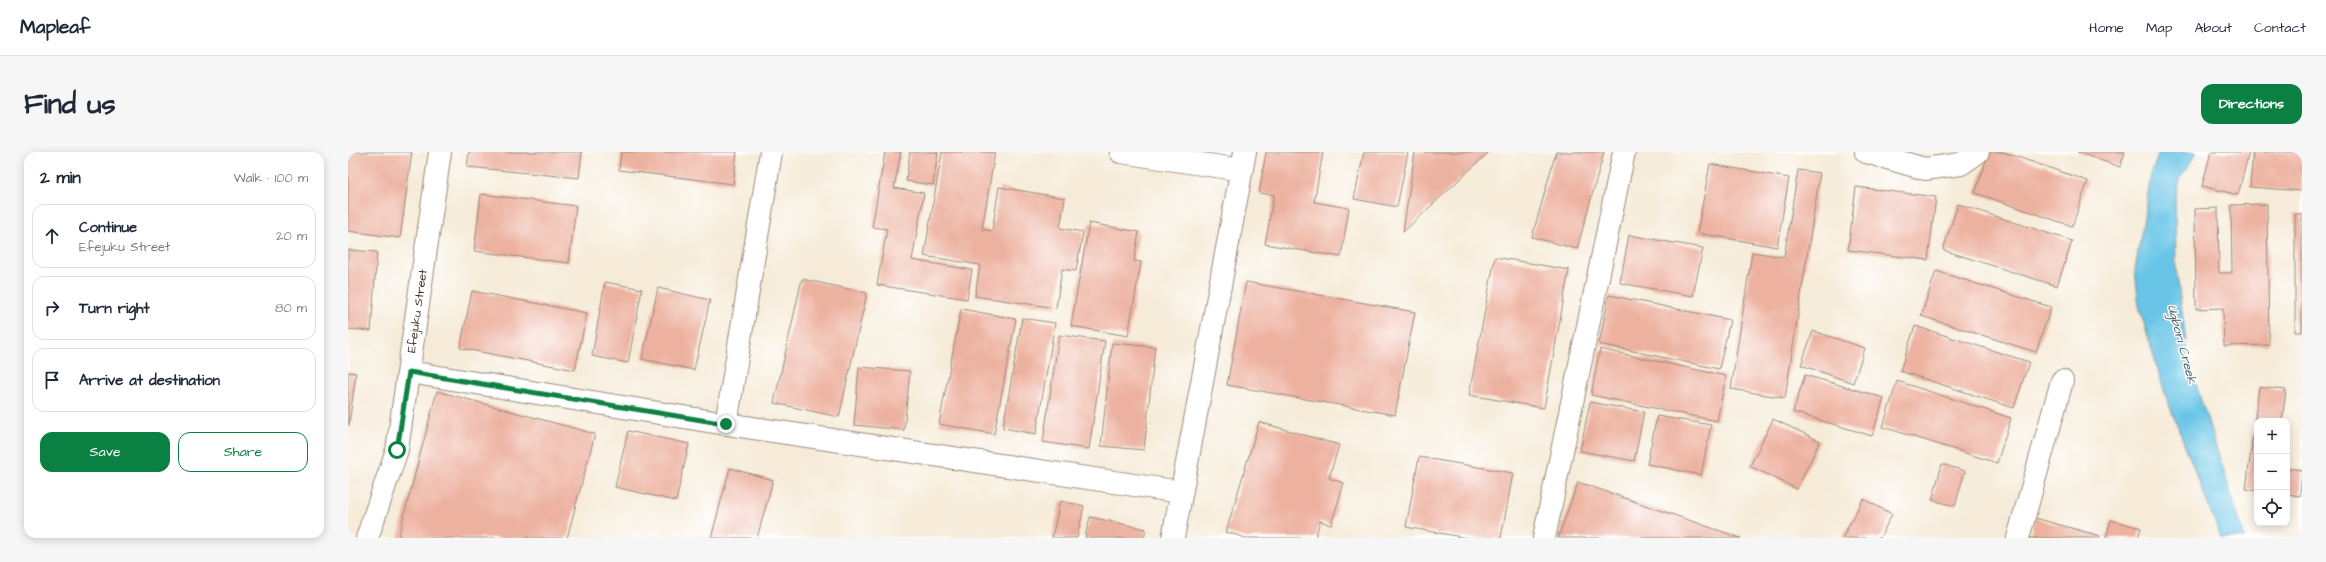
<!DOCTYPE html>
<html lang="en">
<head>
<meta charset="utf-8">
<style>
  :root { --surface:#fff; --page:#f6f6f7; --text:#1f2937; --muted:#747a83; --line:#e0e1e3; --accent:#0b8043 }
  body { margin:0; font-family:"Architects Daughter",sans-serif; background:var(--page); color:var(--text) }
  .controls { position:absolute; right:12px; bottom:12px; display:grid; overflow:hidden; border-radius:8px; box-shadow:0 2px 10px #0003 }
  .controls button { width:36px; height:36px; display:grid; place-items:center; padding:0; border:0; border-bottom:1px solid var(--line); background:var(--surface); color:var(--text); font:20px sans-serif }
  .stop { position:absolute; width:12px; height:12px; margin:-9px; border:3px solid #0b8043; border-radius:50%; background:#fff }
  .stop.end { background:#0b8043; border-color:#fff; box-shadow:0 1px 4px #0008 }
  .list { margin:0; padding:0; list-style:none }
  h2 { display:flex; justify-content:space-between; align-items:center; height:52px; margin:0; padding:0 16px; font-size:17px }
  h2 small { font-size:13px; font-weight:400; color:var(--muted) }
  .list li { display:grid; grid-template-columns:26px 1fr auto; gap:12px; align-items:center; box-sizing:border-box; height:64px; margin:0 8px 8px; padding:0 8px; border:1px solid var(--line); border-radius:12px }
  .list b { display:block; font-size:15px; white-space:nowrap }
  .list p { margin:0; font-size:13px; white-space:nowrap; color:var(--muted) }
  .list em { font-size:13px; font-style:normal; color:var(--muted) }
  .actions { display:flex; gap:8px; padding:12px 16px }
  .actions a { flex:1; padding:9px 0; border:1px solid var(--accent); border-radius:12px; text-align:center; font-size:14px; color:var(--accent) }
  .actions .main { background:var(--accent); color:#fff }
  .icon { flex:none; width:22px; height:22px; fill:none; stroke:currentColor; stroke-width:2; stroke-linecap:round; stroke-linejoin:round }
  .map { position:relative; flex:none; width:1954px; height:386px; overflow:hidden; border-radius:12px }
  header { display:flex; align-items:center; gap:24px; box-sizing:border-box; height:56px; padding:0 20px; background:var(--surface); border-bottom:1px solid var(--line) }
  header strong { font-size:19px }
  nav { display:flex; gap:22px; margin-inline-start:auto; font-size:14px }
  .intro { display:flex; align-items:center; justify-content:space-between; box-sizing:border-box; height:96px; padding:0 24px }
  h1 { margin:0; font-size:28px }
  .button { padding:10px 18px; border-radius:12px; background:var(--accent); color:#fff; font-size:14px; font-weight:700 }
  main { display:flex; gap:24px; padding:0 24px }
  aside { flex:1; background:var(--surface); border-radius:12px; box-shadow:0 2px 10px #0003 }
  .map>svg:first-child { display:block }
  .water { fill:#69c5e7; stroke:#527882 }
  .building { fill:#edb19f }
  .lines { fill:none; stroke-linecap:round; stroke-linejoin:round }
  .minor-casing { stroke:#988a7b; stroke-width:24 }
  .minor { stroke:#fff; stroke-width:22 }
  .route { stroke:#0b8043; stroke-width:5 }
  .labels { text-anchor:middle; stroke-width:3; stroke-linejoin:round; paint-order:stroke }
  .street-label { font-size:12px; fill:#3b2a1e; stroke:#fff }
  .water-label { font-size:13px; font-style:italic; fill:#4b6064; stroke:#fff }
</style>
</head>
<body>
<header>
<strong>Mapleaf</strong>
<nav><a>Home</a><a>Map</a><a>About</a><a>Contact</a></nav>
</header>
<div class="intro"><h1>Find us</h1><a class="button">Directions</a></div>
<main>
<aside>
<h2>2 min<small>Walk · 100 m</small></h2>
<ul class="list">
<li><svg class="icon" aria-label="ahead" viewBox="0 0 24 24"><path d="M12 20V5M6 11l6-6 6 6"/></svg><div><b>Continue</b><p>Efejuku Street</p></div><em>20 m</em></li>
<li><svg class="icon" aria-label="right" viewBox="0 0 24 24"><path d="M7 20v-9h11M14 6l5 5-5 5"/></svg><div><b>Turn right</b></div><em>80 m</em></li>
<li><svg class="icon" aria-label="arrive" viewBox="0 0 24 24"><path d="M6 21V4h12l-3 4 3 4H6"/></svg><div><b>Arrive at destination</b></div></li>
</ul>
<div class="actions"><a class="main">Save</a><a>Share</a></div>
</aside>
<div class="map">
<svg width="1954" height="386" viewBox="0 0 1954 386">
  <rect width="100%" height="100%" fill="#fff"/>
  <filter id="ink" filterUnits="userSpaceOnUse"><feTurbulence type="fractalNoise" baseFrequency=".025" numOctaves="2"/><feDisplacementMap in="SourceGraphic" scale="8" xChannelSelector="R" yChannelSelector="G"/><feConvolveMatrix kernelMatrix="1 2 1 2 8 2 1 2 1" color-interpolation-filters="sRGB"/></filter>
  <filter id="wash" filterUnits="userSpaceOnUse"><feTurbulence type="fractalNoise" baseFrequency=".012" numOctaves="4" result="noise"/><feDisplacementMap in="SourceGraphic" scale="16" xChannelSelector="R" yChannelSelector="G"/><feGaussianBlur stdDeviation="0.9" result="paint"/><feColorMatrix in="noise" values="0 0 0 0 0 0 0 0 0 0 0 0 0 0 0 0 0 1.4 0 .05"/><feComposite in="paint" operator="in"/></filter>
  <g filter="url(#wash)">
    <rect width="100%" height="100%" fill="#f6ebd8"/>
    <path class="water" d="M 1811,0 L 1849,0 L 1833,25 L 1827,44 L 1828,117 L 1841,210 L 1897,386 L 1873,386 L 1817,242 L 1791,154 L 1787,118 L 1803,23 Z"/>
    <g id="blocks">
      <path class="building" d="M 0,0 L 64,0 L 52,86 L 0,79 Z
        M 121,0 L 234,0 L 231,26 L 119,15 Z
        M 273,0 L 389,0 L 385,32 L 271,18 Z
        M 534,0 L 553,0 L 546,36 L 576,41 L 564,108 L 624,118 L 619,147 L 529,133 L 539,77 L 524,75 L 537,1 Z
        M 562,0 L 590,0 L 585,33 L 558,29 Z
        M 594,0 L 647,0 L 634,77 L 644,79 L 651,35 L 717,46 L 712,76 L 735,80 L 728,119 L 714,117 L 708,156 L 627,144 L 632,113 L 576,104 Z
        M 918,0 L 975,0 L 966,50 L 1001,56 L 993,105 L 917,92 L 926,43 L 911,41 Z
        M 1016,0 L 1060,0 L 1049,55 L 1006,47 Z
        M 1067,0 L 1141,0 L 1055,80 Z
        M 1208,0 L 1256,0 L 1229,97 L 1184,85 Z
        M 1641,0 L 1655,0 L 1740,29 L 1724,74 L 1627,41 Z
        M 1729,0 L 1777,0 L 1772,15 Z
        M 1863,0 L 1901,0 L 1890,43 L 1854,34 Z
        M 1905,0 L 1954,0 L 1954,39 L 1902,35 Z
        M 1362,12 L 1441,26 L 1429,95 L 1349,81 Z
        M 1450,18 L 1472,21 L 1437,246 L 1383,237 L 1404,100 L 1436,105 Z
        M 1508,35 L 1588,45 L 1580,108 L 1500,98 Z
        M 133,42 L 228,54 L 221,111 L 126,99 Z
        M 1610,52 L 1724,89 L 1709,134 L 1595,98 Z
        M 1919,52 L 1921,193 L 1876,194 L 1875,156 L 1848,157 L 1847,57 L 1870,56 L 1871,121 L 1884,121 L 1883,53 Z
        M 1947,62 L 1954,62 L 1954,180 L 1947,180 Z
        M 741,71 L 791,80 L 786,109 L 793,110 L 780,184 L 723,174 Z
        M 1281,83 L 1355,96 L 1345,144 L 1272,131 Z
        M 0,98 L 29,100 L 23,179 L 0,177 Z
        M 1147,105 L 1221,118 L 1196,256 L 1121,243 Z
        M 1588,119 L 1703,155 L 1688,200 L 1573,164 Z
        M 454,127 L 519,141 L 491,265 L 426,251 Z
        M 257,130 L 294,137 L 280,211 L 244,204 Z
        M 898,130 L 1067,160 L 1047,263 L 879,233 Z
        M 310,136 L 362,148 L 346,218 L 294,207 Z
        M 124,139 L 239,161 L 227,218 L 112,196 Z
        M 1261,143 L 1382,168 L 1371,217 L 1251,192 Z
        M 613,157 L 668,167 L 646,282 L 591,272 Z
        M 674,166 L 707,171 L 688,282 L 655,276 Z
        M 1567,174 L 1681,210 L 1666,256 L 1552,219 Z
        M 1465,179 L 1517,196 L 1505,231 L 1453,213 Z
        M 711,183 L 757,189 L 741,297 L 695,290 Z
        M 764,191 L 807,195 L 796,298 L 753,294 Z
        M 1252,197 L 1378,224 L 1369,269 L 1243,243 Z
        M 511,215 L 562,219 L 556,278 L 506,273 Z
        M 0,220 L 8,221 L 1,273 L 0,273 Z
        M 1457,223 L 1536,246 L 1524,284 L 1445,260 Z
        M 1549,229 L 1663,266 L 1649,311 L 1535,275 Z
        M 1911,235 L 1938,238 L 1934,269 L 1909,269 L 1909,339 L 1898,337 Z
        M 89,239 L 247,282 L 219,386 L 50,386 Z
        M 1242,250 L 1296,260 L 1286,309 L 1232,299 Z
        M 1309,264 L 1363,273 L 1353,323 L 1299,312 Z
        M 1425,267 L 1472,289 L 1449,337 L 1402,314 Z
        M 911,270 L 991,293 L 981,326 L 996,331 L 983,373 L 972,369 L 967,386 L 898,386 L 878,380 Z
        M 280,279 L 341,292 L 328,349 L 267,335 Z
        M 1071,305 L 1165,321 L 1153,386 L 1119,386 L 1058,375 Z
        M 1594,312 L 1617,319 L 1607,354 L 1584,348 Z
        M 382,316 L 425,328 L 409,386 L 363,386 Z
        M 1939,316 L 1954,318 L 1952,344 L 1939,342 Z
        M 1230,330 L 1393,386 L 1210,386 Z
        M 1515,347 L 1544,362 L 1532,386 L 1494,386 Z
        M 712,349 L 736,354 L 729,386 L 704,386 Z
        M 742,365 L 798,377 L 796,386 L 737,386 Z
        M 1687,366 L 1752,384 L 1751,386 L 1681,386 Z
        M 1763,368 L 1793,376 L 1790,386 L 1758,386 Z"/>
    </g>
  </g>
  <g filter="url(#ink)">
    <use href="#blocks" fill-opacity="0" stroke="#988a7b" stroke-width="1"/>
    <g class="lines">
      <g class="minor-casing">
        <path id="minor" d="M 773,0 L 894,18
          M 1518,0 L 1577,17 L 1613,12 L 1630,0
          M 61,220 L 378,272 L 833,340
          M 378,272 L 423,0
          M 19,386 L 49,298 L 92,0
          M 825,386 L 897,0
          M 1196,386 L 1276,0
          M 1670,386 L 1714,229"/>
      </g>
      <use href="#minor" class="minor"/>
    </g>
  </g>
  <g class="lines" filter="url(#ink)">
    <path class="route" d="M 49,298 L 61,220 L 378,272"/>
  </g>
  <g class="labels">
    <g class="street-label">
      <text transform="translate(69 159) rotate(-82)" y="4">Efejuku Street</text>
    </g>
    <g class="water-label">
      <text transform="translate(1835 192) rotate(75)" y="5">Ugbori Creek</text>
    </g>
  </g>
</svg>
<div class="controls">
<button>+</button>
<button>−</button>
<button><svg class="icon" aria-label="locate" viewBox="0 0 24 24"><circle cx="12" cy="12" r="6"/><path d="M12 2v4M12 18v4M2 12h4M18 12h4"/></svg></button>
</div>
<div class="stop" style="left:49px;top:298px"></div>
<div class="stop end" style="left:378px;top:272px"></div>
</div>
</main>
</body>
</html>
